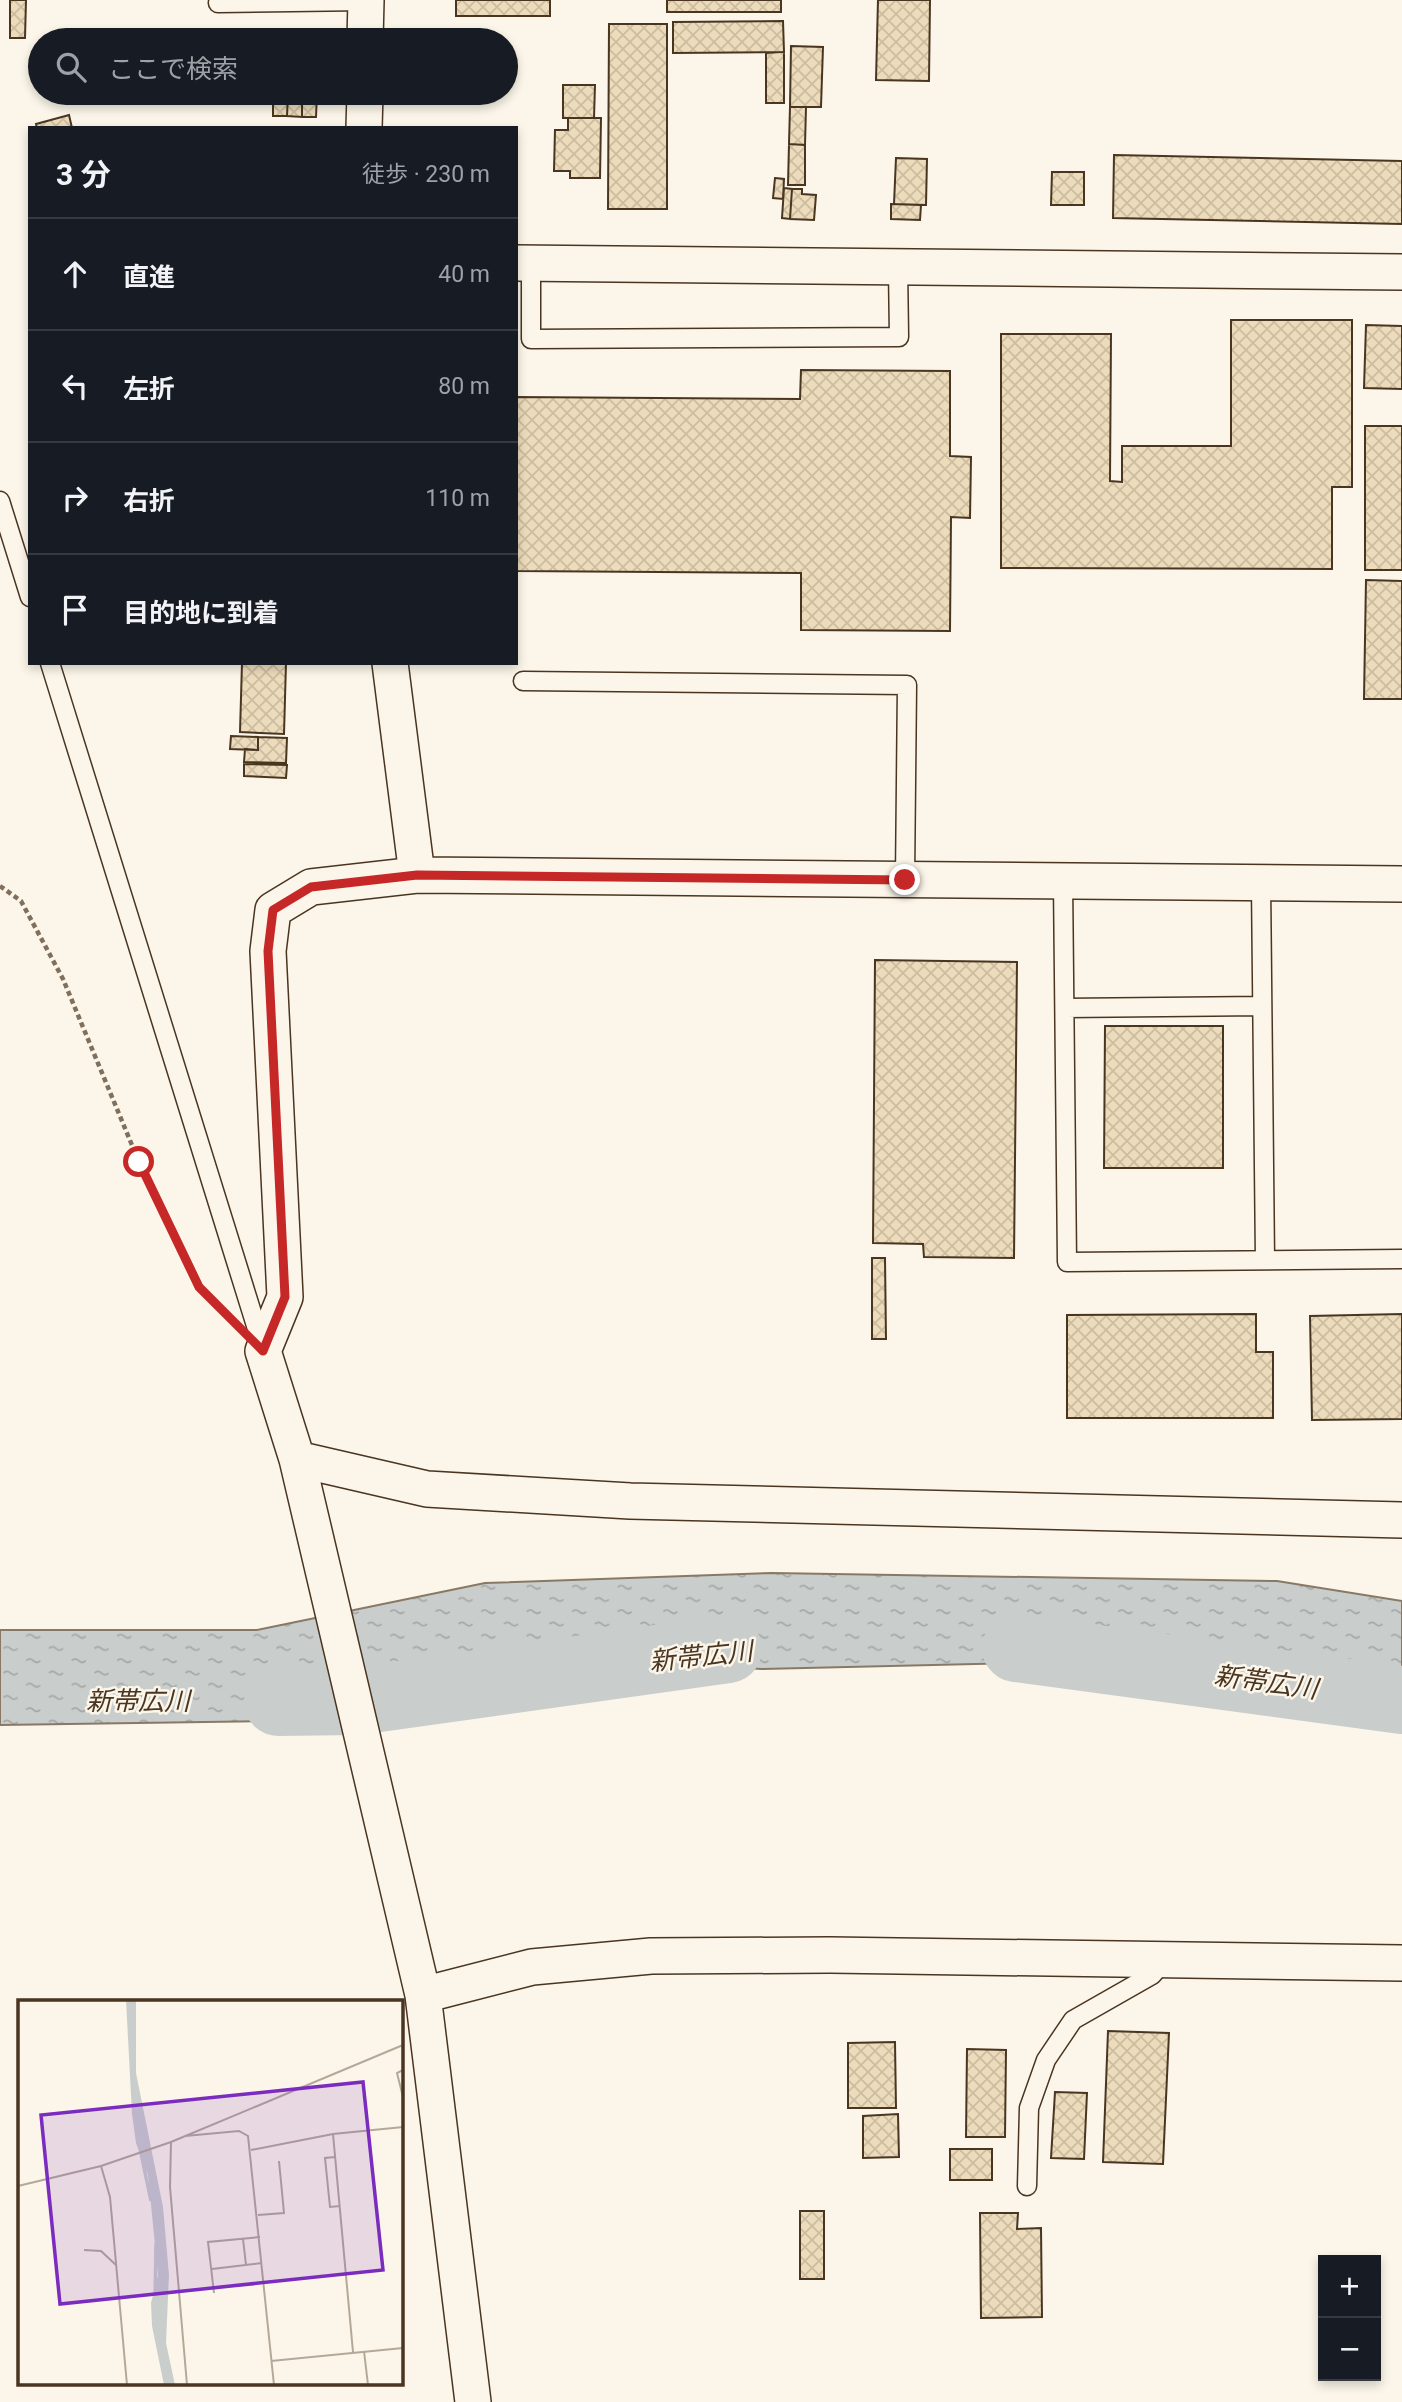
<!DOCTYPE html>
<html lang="ja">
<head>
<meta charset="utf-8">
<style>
  :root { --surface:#171b24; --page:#242831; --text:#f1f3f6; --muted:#9ea1a6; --line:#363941 }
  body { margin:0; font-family:Roboto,"Noto Sans JP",sans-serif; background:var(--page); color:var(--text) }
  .controls { position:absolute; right:21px; bottom:21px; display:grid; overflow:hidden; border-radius:0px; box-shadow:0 4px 10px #0003 }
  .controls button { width:63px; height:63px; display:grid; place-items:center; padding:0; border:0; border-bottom:2px solid var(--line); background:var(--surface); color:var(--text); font:35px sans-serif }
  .stop { position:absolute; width:21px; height:21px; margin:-16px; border:5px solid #c62828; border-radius:50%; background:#fff }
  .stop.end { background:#c62828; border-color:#fff; box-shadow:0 2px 7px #0008 }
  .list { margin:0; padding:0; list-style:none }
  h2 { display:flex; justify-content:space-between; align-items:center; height:91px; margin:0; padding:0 28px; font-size:30px }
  h2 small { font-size:23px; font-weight:400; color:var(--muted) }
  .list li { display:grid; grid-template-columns:46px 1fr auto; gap:21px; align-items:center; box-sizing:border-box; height:112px; padding:0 28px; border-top:2px solid var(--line) }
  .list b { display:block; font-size:26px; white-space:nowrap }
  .list em { font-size:23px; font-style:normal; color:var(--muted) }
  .icon { flex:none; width:38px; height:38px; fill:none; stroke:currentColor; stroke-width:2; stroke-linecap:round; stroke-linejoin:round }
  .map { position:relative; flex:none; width:1402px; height:2402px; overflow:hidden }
  .search { position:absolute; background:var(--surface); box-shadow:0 4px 10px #0003; left:28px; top:28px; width:490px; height:77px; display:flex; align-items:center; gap:18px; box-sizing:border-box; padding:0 24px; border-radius:38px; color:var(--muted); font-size:26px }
  .panel { position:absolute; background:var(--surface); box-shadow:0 4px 10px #0003; left:28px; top:126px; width:490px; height:539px; border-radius:0px }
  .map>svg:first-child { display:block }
  .water { fill:url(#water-ripples); stroke:#887966; stroke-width:2 }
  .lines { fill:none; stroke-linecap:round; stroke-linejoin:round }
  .river { stroke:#c9cecd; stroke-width:68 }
  .building { fill:url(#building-cross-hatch); stroke:#4a3520; stroke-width:2 }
  .lane-casing { stroke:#4a3520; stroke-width:21 }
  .street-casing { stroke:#4a3520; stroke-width:38 }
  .path { stroke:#7f6f5c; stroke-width:4.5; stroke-dasharray:5 3.5; stroke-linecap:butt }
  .lane { stroke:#fbf6e9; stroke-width:18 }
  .street { stroke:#fbf6e9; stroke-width:35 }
  .route { stroke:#c62828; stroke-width:9 }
  .labels { text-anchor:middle; stroke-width:5; stroke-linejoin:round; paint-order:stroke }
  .water-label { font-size:26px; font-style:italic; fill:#4a3520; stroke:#fbf6e9 }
  .inset-river { fill:none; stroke:#c9cecd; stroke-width:3.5 }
  .inset-road { fill:none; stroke:#b4a999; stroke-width:2 }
  .view { fill:#7b2cbf; fill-opacity:0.15; stroke:#7b2cbf; stroke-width:3.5 }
  .inset-edge { fill:none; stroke:#4a3520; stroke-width:3.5 }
</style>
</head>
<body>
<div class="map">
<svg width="1402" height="2402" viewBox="0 0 1402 2402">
  <defs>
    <pattern id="water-ripples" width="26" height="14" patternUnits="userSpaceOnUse" patternTransform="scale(1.75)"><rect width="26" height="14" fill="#c9cecd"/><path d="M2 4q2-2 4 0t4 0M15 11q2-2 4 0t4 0" fill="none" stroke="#a5a8a6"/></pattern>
    <pattern id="building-cross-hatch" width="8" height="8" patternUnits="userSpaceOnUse" patternTransform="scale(1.75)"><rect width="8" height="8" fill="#ecdcbc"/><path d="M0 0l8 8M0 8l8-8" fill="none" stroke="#ccbda1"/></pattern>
  </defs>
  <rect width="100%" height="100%" fill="#fbf6e9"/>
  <path class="water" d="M 772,1573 L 1277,1581 L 1402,1601 L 1402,1707 L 1265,1657 L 762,1669 L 521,1656 L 280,1721 L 0,1725 L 0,1630 L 257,1630 L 485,1583 Z"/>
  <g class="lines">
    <path class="river" d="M 1016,1648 L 1402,1700
      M 278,1702 L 357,1701 L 728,1649"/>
  </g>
  <path class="building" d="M 10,0 L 26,0 L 25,38 L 10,38 Z
    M 456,0 L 550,0 L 550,16 L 456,16 Z
    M 667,0 L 781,0 L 781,12 L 667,12 Z
    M 878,0 L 930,0 L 929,81 L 876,80 Z
    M 783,21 L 784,52 L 673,53 L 673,22 Z
    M 609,24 L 667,24 L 667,209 L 608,209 Z
    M 791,46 L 823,47 L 821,107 L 790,107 Z
    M 784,52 L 784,103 L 766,103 L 766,53 Z
    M 563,85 L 595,85 L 594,118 L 563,118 Z
    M 273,93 L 288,93 L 287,116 L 273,116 Z
    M 288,93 L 302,93 L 302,117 L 287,116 Z
    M 302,93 L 317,93 L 316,117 L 302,117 Z
    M 790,107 L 806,107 L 805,145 L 789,144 Z
    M 69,115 L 72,128 L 37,128 L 36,124 Z
    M 568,118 L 601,118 L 600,178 L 570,178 L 570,171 L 554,171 L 555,130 L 568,130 Z
    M 789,144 L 805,145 L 805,185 L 788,185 Z
    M 1114,155 L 1402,161 L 1402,224 L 1113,218 Z
    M 896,158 L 927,159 L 926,205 L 894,204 Z
    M 1052,172 L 1084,172 L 1084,205 L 1051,205 Z
    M 775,178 L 784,179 L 783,199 L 773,198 Z
    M 784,188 L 792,189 L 790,219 L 782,218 Z
    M 792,189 L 802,189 L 802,194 L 816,195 L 814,220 L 790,219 Z
    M 891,204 L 921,205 L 920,220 L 891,219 Z
    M 1231,320 L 1352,320 L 1352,487 L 1332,487 L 1332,569 L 1001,568 L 1001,334 L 1111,334 L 1110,481 L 1122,482 L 1122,446 L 1231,446 Z
    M 1366,325 L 1402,326 L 1402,389 L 1364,388 Z
    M 801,370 L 950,371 L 950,456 L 971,457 L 970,518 L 951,517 L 950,631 L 801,630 L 801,573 L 516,571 L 516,397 L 800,399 Z
    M 1365,426 L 1402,426 L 1402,570 L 1365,570 Z
    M 1366,580 L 1402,581 L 1402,699 L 1364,699 Z
    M 242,663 L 286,663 L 284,734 L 240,732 Z
    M 231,736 L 258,737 L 258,750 L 230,749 Z
    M 258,737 L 287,738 L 286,763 L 244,762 L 245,749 L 258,750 Z
    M 244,764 L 287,765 L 286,778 L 244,776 Z
    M 875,960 L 1017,962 L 1014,1258 L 924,1257 L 923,1244 L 873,1243 Z
    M 1105,1026 L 1223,1026 L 1223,1168 L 1104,1168 Z
    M 872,1258 L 885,1258 L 886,1339 L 872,1339 Z
    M 1256,1314 L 1256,1352 L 1273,1352 L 1273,1418 L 1067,1418 L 1067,1315 Z
    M 1402,1314 L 1402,1419 L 1312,1420 L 1310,1316 Z
    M 1108,2031 L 1169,2033 L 1163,2164 L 1103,2162 Z
    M 895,2042 L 896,2108 L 848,2108 L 848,2043 Z
    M 967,2049 L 1006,2050 L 1005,2137 L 966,2137 Z
    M 1055,2092 L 1087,2093 L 1084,2159 L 1051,2158 Z
    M 898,2114 L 899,2157 L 863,2158 L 863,2116 Z
    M 950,2149 L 992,2149 L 992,2180 L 950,2180 Z
    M 800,2211 L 824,2211 L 824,2279 L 800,2279 Z
    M 980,2213 L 1018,2213 L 1017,2229 L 1041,2228 L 1042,2317 L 981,2318 Z"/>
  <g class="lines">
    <g class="lane-casing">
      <path id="lane" d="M 218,3 L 366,1
        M 531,263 L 531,339 L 899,337 L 898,267
        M 0,501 L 30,597
        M 50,663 L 262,1345
        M 523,681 L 907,685 L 905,879
        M 1063,881 L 1067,1262 L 1402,1259
        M 1261,883 L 1265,1260
        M 1065,1008 L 1262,1006
        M 1027,2186 L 1029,2108 L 1046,2060 L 1073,2020 L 1152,1975 L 1164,1961"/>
    </g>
    <g class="street-casing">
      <path id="street" d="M 365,40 L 366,0
        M 364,128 L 365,93
        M 516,263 L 1402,272
        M 390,663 L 417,875
        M 297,1459 L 427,1489 L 630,1501 L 1402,1520
        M 423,1995 L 532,1967 L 651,1956 L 830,1955 L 1402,1963
        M 473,2402 L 423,1995 L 297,1459 L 263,1351 L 285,1297 L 268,951 L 273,910 L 311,887 L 417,875 L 1402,884"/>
    </g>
    <path class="path" d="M 0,886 L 21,901 L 63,979 L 139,1162 L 199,1287 L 221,1309"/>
    <use href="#lane" class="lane"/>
    <use href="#street" class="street"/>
  </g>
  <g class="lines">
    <path class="route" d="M 139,1162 L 199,1287 L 263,1351 L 285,1297 L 268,951 L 273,910 L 311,887 L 417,875 L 905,880"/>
  </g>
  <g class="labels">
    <g class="water-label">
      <text transform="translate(701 1656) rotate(-6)" y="9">新帯広川</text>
      <text transform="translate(1266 1682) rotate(8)" y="9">新帯広川</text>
      <text x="138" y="1710">新帯広川</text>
    </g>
  </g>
  <g transform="translate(18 2000)">
    <rect width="385" height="385" fill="#fbf6e9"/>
    <path d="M 108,0 L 118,0 L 118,73 L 145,207 L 151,275 L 148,343 L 157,385 L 146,385 L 134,326 L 133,303 L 140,275 L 130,175 L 118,143 L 114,114 Z" fill="#c9cecd"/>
    <path class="inset-river" d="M 121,144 L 133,201M 137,302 L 138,243"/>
    <path class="inset-road" d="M 385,70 L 379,73 L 385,97M 315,134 L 335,352M 167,136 L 221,131 L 230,136 L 256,385M 153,142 L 152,187 L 169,385M 233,150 L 315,134 L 385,127M 317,157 L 307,158 L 312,207 L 322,206M 83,166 L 92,197 L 109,385M 0,186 L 83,166 L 153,142 L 385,45M 240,215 L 266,213 L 261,161M 225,239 L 228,265M 66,250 L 83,251 L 98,265M 194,269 L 244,263M 196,293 L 190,242 L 242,237M 346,351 L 350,385M 253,361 L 385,348"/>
    <path class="view" d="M 345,82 L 365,270 L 42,304 L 23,115 Z"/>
    <rect width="385" height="385" class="inset-edge"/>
  </g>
</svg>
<div class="controls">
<button>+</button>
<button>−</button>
</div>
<div class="stop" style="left:139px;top:1162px"></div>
<div class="stop end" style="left:905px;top:880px"></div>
<div class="search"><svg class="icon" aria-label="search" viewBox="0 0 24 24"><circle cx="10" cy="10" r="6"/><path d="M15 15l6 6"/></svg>ここで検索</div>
<section class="panel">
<h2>3 分<small>徒歩 · 230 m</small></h2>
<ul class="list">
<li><svg class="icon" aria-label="ahead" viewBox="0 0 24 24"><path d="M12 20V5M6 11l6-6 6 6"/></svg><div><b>直進</b></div><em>40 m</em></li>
<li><svg class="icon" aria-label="left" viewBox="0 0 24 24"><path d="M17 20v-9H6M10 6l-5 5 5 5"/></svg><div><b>左折</b></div><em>80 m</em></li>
<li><svg class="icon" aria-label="right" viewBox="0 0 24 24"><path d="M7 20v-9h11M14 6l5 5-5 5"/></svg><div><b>右折</b></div><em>110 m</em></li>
<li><svg class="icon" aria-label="arrive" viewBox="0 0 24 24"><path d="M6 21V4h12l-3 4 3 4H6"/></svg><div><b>目的地に到着</b></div></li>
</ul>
</section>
</div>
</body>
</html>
